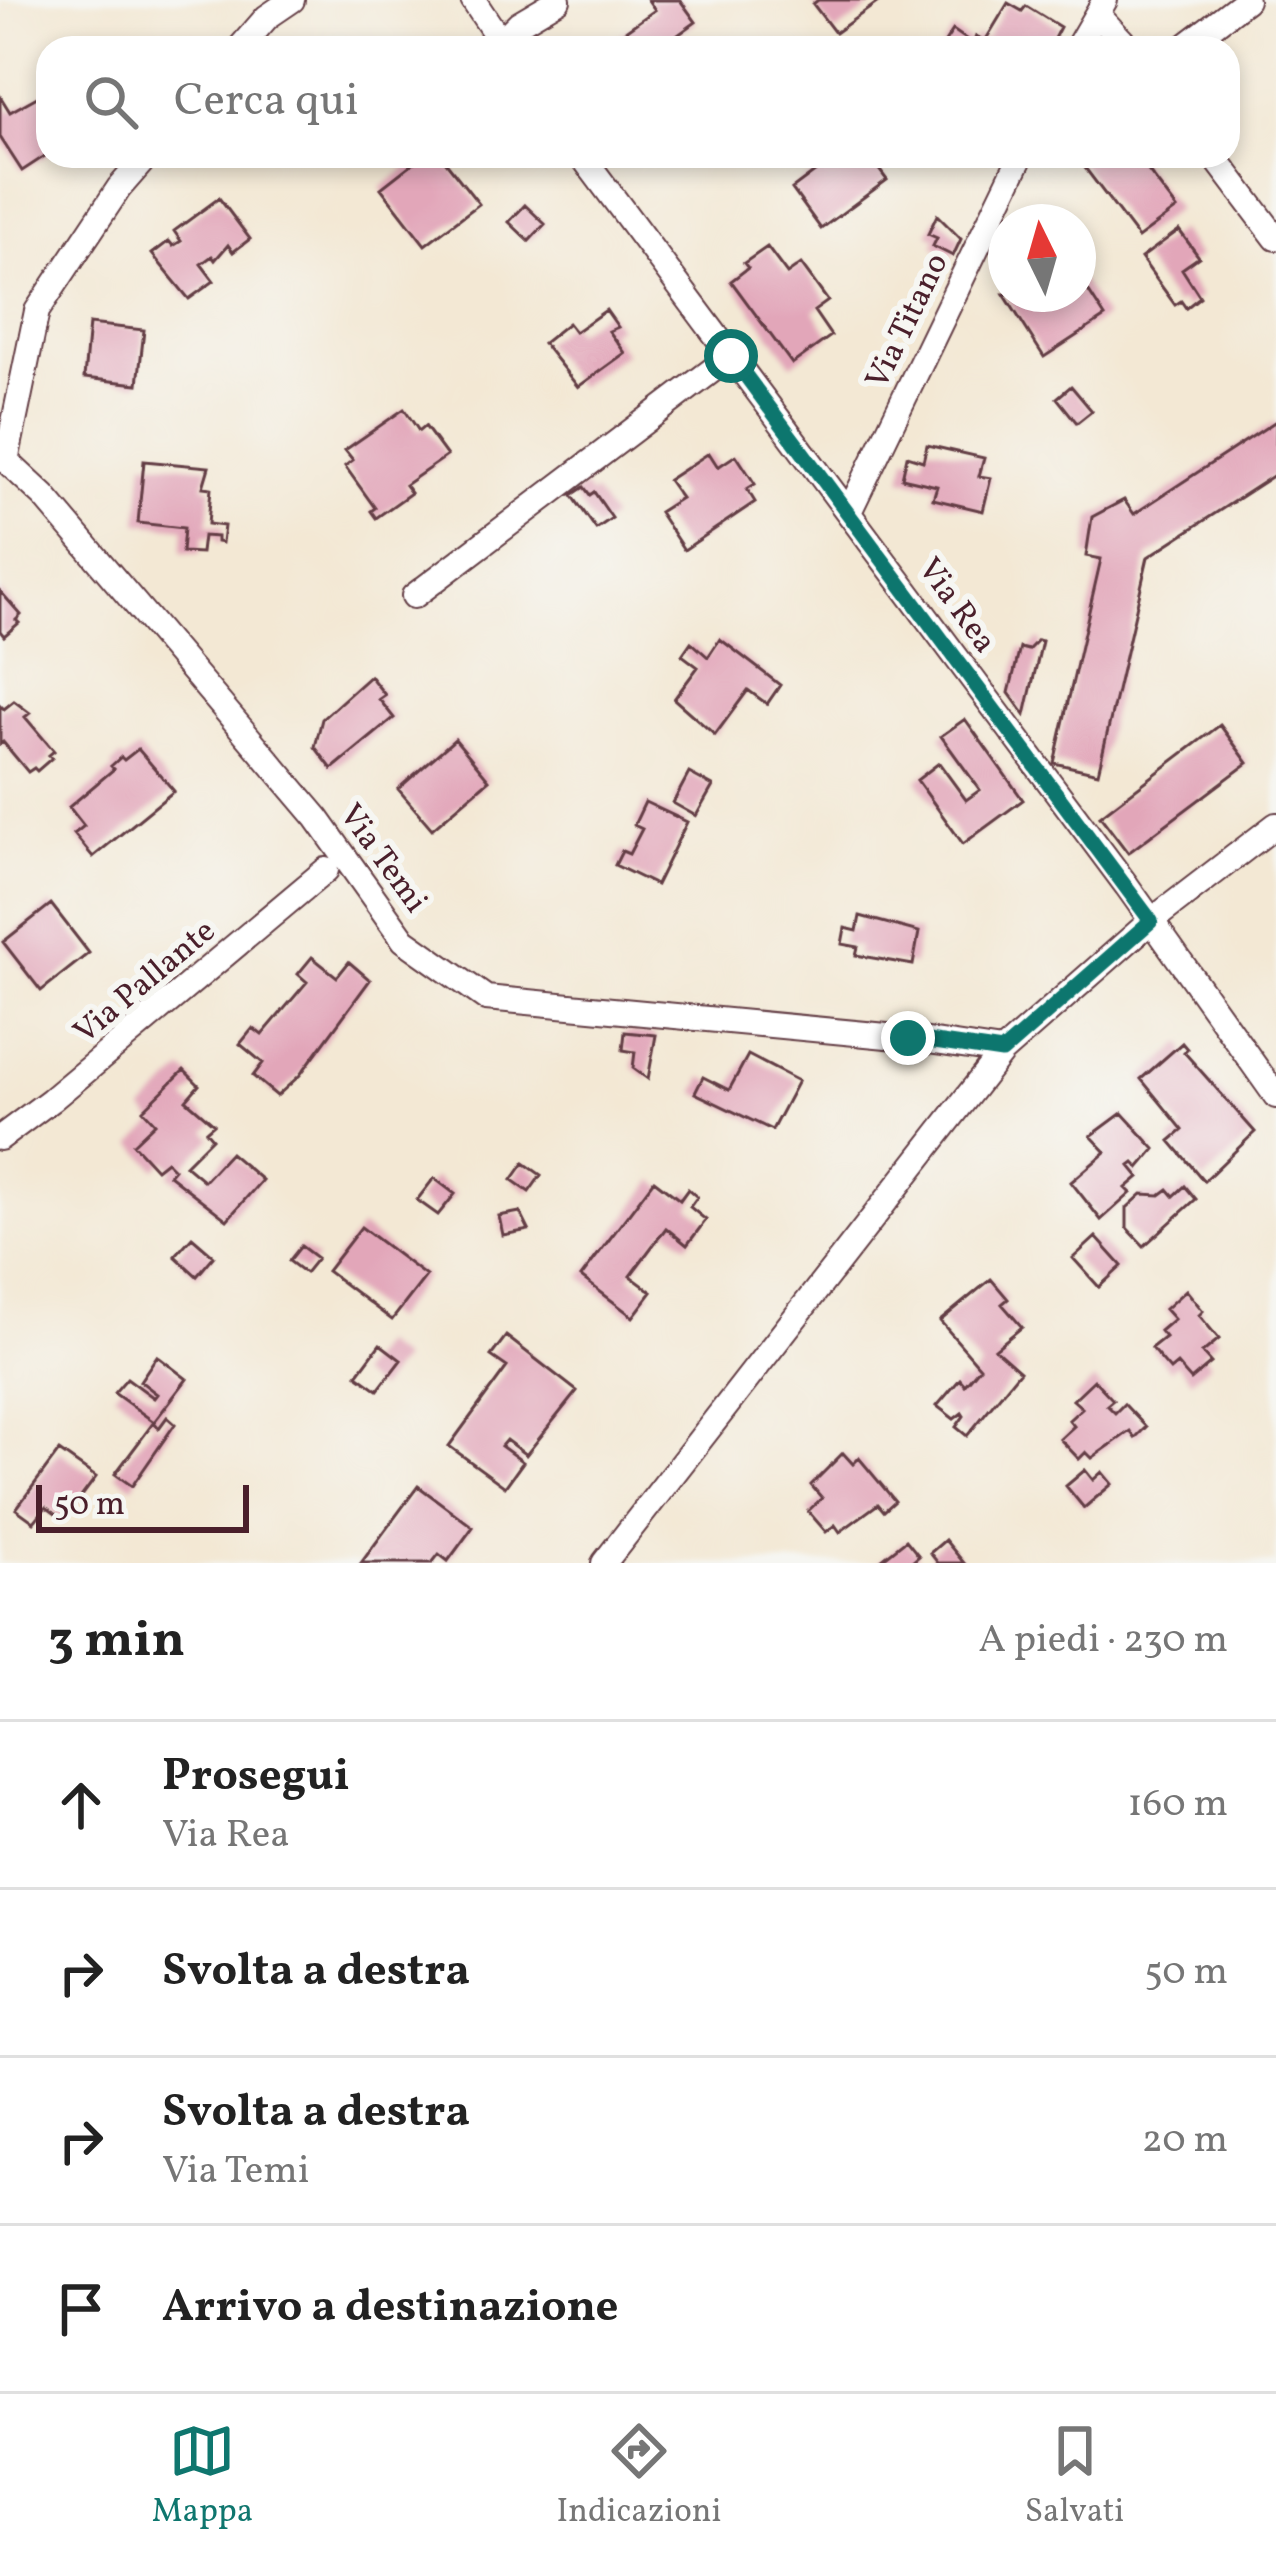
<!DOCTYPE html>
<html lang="it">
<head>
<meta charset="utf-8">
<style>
  :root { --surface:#fff; --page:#f2f2f2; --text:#222; --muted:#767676; --line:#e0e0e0; --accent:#0f766e }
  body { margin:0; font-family:Vollkorn,serif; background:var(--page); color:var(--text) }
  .compass { position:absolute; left:988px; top:204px; width:108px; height:108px; border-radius:50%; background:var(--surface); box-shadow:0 6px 18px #0003; rotate:355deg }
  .scale { position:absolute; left:36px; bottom:30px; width:213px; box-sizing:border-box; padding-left:12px; border:6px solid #4a1f2b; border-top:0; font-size:33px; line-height:42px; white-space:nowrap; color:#4a1f2b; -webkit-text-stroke:9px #f6f6f2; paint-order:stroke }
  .stop { position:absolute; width:36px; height:36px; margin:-27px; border:9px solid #0f766e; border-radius:50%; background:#fff }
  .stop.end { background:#0f766e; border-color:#fff; box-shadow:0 3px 12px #0008 }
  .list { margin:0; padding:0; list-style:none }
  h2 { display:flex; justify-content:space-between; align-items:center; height:156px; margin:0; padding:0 48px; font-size:51px }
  h2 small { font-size:39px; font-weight:400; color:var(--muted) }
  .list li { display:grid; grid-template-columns:78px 1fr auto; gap:36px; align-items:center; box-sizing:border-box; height:168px; padding:0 48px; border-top:3px solid var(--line) }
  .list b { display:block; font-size:45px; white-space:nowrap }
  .list p { margin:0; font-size:39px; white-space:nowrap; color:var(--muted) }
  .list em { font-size:39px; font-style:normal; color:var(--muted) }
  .icon { flex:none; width:66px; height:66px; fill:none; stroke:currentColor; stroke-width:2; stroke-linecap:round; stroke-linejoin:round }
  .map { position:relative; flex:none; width:1276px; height:1563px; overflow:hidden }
  .search { position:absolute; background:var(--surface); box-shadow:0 6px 18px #0003; left:36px; right:36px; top:36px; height:132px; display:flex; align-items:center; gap:30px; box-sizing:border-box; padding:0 42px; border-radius:36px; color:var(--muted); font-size:45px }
  .sheet { height:828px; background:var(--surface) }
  nav { display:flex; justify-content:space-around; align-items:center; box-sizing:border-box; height:168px; border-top:3px solid var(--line); background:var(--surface); font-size:33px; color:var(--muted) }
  nav a { display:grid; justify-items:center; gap:6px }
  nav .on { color:var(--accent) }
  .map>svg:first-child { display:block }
  .building { fill:#e2a6b9 }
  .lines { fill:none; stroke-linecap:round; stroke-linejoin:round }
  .minor-casing { stroke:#633d44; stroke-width:28 }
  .minor { stroke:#fff; stroke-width:24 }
  .route { stroke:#0f766e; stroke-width:15 }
  .labels { text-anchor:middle; stroke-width:12; stroke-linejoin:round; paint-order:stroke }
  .street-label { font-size:33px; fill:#4a1f2b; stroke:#f6f6f2 }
</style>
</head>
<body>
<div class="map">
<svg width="1276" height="1563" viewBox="0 0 1276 1563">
  <rect width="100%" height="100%" fill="#f6f6f2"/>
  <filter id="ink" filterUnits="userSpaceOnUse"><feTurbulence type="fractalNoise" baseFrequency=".00833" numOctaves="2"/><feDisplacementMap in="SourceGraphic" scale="24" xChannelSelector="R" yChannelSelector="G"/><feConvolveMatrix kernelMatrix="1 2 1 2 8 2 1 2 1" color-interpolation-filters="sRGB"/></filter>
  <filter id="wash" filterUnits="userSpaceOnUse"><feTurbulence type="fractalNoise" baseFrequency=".004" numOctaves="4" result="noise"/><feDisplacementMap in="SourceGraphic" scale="48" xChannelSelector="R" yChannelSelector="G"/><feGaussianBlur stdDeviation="2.7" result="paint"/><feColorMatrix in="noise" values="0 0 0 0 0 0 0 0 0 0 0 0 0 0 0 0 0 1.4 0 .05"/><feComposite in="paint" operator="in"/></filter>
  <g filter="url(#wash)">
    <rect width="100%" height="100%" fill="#f3e8d4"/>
    <g id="blocks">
      <path class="building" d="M 648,0 L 680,0 L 696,22 L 660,48 L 627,48 L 618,36 L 655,10 Z
        M 818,0 L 881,0 L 835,33 L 813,4 Z
        M 1008,3 L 1022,11 L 1026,6 L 1060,27 L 1049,48 L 941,48 L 953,30 L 973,44 L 976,36 L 985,41 Z
        M 48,91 L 48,154 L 22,171 L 0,137 L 0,96 L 10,112 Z
        M 422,156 L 441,156 L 479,204 L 425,245 L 381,188 Z
        M 836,156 L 869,156 L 887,180 L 821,229 L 792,189 Z
        M 1076,156 L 1137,156 L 1177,209 L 1138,238 Z
        M 219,198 L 250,239 L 233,252 L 228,245 L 215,260 L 212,256 L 201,264 L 214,281 L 189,299 L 152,254 L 169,241 L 173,246 L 181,241 L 174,231 Z
        M 525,205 L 545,224 L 529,241 L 509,222 Z
        M 937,215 L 961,239 L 953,256 L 933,246 L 937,238 L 928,234 Z
        M 1179,230 L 1199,257 L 1182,269 L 1200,297 L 1186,308 L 1181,301 L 1175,305 L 1141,258 Z
        M 767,247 L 787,274 L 801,264 L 828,301 L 814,311 L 831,336 L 792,364 L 731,281 L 748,268 L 744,263 Z
        M 1078,275 L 1105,317 L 1044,357 L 1004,294 L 1078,294 Z
        M 606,310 L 618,327 L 609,331 L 625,353 L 578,387 L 543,343 L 568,323 L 575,332 Z
        M 89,324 L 144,330 L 138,384 L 84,378 Z
        M 1071,386 L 1092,411 L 1077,423 L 1057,398 Z
        M 404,409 L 419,431 L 425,426 L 447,456 L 405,485 L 411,493 L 376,518 L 371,511 L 375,508 L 345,466 L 353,460 L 345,450 Z
        M 1276,421 L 1276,474 L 1148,557 L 1098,773 L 1054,763 L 1101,559 L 1086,556 L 1092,517 L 1124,500 L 1134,514 Z
        M 927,445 L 984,458 L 979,476 L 991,478 L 983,511 L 933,499 L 937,486 L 902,478 L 907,456 L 923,461 Z
        M 709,453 L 718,467 L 736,455 L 755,484 L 747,489 L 755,502 L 684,550 L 659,512 L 681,498 L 668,480 Z
        M 144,461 L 209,467 L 203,487 L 211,488 L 208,524 L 224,526 L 222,543 L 217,542 L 217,537 L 203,536 L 201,553 L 182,552 L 184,528 L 138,523 Z
        M 584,487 L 590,495 L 594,492 L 612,518 L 596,529 L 572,495 Z
        M 0,591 L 21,615 L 16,620 L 19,623 L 4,636 L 0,631 Z
        M 720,639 L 780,685 L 767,704 L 748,690 L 715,735 L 674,699 L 698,667 L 682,655 L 691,642 L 708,657 Z
        M 1038,640 L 1042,641 L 1025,715 L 1009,693 L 1020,648 L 1028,650 Z
        M 370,676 L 385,695 L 379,699 L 394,718 L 332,769 L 315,747 L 322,719 Z
        M 14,701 L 30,713 L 25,717 L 54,751 L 49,755 L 52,758 L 37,771 L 34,768 L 28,772 L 3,742 L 0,744 L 0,705 L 4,709 Z
        M 965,719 L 1023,800 L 963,844 L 917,780 L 939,763 L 966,800 L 980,790 L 941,736 Z
        M 1220,725 L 1248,763 L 1128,853 L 1100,816 Z
        M 455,739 L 489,780 L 432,829 L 398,789 Z
        M 138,749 L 174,791 L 93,857 L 74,834 L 84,826 L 69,807 L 114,769 L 111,766 L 121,757 L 124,760 Z
        M 689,773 L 713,786 L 696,816 L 673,803 Z
        M 645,802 L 687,822 L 656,885 L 615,865 L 622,851 L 629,854 L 642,829 L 634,825 Z
        M 51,904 L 89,953 L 41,991 L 3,942 Z
        M 860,916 L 919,932 L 913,965 L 856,955 L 858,947 L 842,944 L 845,928 L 857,931 Z
        M 312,957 L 337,977 L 349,962 L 370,980 L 300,1075 L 277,1096 L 253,1076 L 263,1063 L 240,1044 L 253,1028 L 262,1035 L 307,982 L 298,974 Z
        M 625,1032 L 656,1035 L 648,1079 L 633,1068 L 635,1052 L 623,1050 Z
        M 1182,1043 L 1187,1049 L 1184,1052 L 1255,1132 L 1204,1181 L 1170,1141 L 1183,1130 L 1141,1079 Z
        M 748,1055 L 798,1081 L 772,1130 L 695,1093 L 703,1077 L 729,1090 Z
        M 184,1070 L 199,1085 L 186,1100 L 214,1124 L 206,1131 L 212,1138 L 185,1165 L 204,1181 L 230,1153 L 262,1180 L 227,1220 L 169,1175 L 174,1169 L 166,1161 L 156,1169 L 133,1144 L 155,1123 L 143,1110 Z
        M 1122,1113 L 1155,1149 L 1139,1168 L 1134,1163 L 1130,1166 L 1139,1177 L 1126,1188 L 1131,1193 L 1101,1220 L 1071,1182 L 1106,1152 L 1091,1136 Z
        M 524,1163 L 541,1175 L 529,1192 L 512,1180 Z
        M 434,1178 L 455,1194 L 438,1215 L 417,1200 Z
        M 654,1180 L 680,1200 L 688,1189 L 697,1197 L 690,1207 L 706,1220 L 687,1245 L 666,1228 L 630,1276 L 652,1292 L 633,1317 L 581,1277 Z
        M 1185,1186 L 1196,1199 L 1144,1246 L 1127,1228 L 1127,1208 L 1142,1194 L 1160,1195 L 1168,1189 L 1174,1196 Z
        M 520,1212 L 529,1230 L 503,1235 L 499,1216 Z
        M 361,1227 L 426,1276 L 392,1320 L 327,1271 Z
        M 192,1237 L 214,1256 L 197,1276 L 175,1256 Z
        M 1096,1237 L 1122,1266 L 1099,1287 L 1073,1258 Z
        M 301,1246 L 317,1258 L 305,1273 L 289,1261 Z
        M 991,1279 L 1008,1299 L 1002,1304 L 1022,1327 L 995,1349 L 1020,1371 L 967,1436 L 956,1427 L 964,1416 L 962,1413 L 954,1419 L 937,1406 L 960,1379 L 965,1385 L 980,1367 L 940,1321 Z
        M 1186,1290 L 1203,1311 L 1199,1315 L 1219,1339 L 1202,1353 L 1211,1363 L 1191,1380 L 1177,1364 L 1170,1370 L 1151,1348 L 1165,1337 L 1160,1331 L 1174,1319 L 1165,1309 Z
        M 506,1336 L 577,1391 L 526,1455 L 506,1440 L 501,1446 L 523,1462 L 505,1487 L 449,1446 L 507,1367 L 491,1356 Z
        M 380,1344 L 401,1360 L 378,1390 L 357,1375 Z
        M 157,1356 L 187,1379 L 154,1422 L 114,1393 L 127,1378 L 154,1398 L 157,1394 L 140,1381 Z
        M 1094,1380 L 1113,1400 L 1107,1405 L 1115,1413 L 1124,1404 L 1146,1427 L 1135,1438 L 1130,1431 L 1092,1458 L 1086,1452 L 1079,1459 L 1060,1439 L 1074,1426 L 1069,1420 L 1082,1408 L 1073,1400 Z
        M 167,1417 L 175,1424 L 132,1486 L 115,1474 L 154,1422 L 159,1428 Z
        M 59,1451 L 96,1477 L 64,1520 L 46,1507 L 34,1522 L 16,1509 Z
        M 843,1453 L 853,1464 L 859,1458 L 895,1501 L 884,1511 L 878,1504 L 840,1532 L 835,1525 L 826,1532 L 808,1511 L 822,1498 L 811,1485 Z
        M 1085,1470 L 1093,1480 L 1102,1472 L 1112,1484 L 1084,1508 L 1066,1486 Z
        M 418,1486 L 473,1527 L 448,1561 L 439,1554 L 432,1563 L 361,1563 Z
        M 906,1540 L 919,1556 L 911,1563 L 877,1563 Z
        M 945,1540 L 964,1563 L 938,1563 L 930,1553 Z"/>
    </g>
  </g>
  <g filter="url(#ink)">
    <use href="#blocks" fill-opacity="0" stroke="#633d44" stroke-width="3"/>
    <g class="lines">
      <g class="minor-casing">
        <path id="minor" d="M 473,0 L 505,48
          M 1097,14 L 1129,48
          M 501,41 L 519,23 L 558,0
          M 240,48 L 267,17 L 292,0
          M 1077,48 L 1105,0
          M 1183,48 L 1246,0
          M 582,156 L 1127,886 L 1276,1096
          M 1214,156 L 1276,238
          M 0,455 L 44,496 L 317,818 L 404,940 L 486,998 L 908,1038 L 1002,1052
          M 6,461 L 37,311 L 119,188 L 147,156
          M 849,512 L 1021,156
          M 414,596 L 731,356
          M 0,1138 L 51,1100 L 326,870
          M 604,1563 L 1002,1052 L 1151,921 L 1276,825"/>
      </g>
      <use href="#minor" class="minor"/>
    </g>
  </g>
  <g class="lines" filter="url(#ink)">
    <path class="route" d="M 731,356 L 1151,921 L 1002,1052 L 908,1038"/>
  </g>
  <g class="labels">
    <g class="street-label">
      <text transform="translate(905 320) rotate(-64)" y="12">Via Titano</text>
      <text transform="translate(959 604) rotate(54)" y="12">Via Rea</text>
      <text transform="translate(385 857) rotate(54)" y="12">Via Temi</text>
      <text transform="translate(143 980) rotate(-40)" y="12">Via Pallante</text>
    </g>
  </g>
</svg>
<svg class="compass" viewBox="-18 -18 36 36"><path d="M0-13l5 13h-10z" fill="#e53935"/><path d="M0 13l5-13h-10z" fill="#767676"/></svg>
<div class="scale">50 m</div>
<div class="stop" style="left:731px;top:356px"></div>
<div class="stop end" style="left:908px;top:1038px"></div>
<div class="search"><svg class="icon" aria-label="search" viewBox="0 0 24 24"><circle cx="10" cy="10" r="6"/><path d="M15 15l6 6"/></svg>Cerca qui</div>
</div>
<section class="sheet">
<h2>3 min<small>A piedi · 230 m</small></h2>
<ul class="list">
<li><svg class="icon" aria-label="ahead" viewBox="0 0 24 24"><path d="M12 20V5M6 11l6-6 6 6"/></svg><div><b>Prosegui</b><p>Via Rea</p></div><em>160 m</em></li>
<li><svg class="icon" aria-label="right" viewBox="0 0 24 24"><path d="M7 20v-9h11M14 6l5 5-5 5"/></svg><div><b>Svolta a destra</b></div><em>50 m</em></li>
<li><svg class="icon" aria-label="right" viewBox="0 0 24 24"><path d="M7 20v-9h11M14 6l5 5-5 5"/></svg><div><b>Svolta a destra</b><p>Via Temi</p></div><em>20 m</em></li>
<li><svg class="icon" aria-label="arrive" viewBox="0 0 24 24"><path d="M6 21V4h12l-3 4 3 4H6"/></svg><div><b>Arrivo a destinazione</b></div></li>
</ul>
</section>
<nav>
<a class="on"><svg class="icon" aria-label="map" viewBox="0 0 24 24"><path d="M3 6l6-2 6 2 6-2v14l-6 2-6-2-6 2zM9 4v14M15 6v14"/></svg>Mappa</a>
<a><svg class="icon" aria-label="directions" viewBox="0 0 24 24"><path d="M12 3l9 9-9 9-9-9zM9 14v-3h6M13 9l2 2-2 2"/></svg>Indicazioni</a>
<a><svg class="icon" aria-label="saved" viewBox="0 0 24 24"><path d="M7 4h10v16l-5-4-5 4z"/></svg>Salvati</a>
</nav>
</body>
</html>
